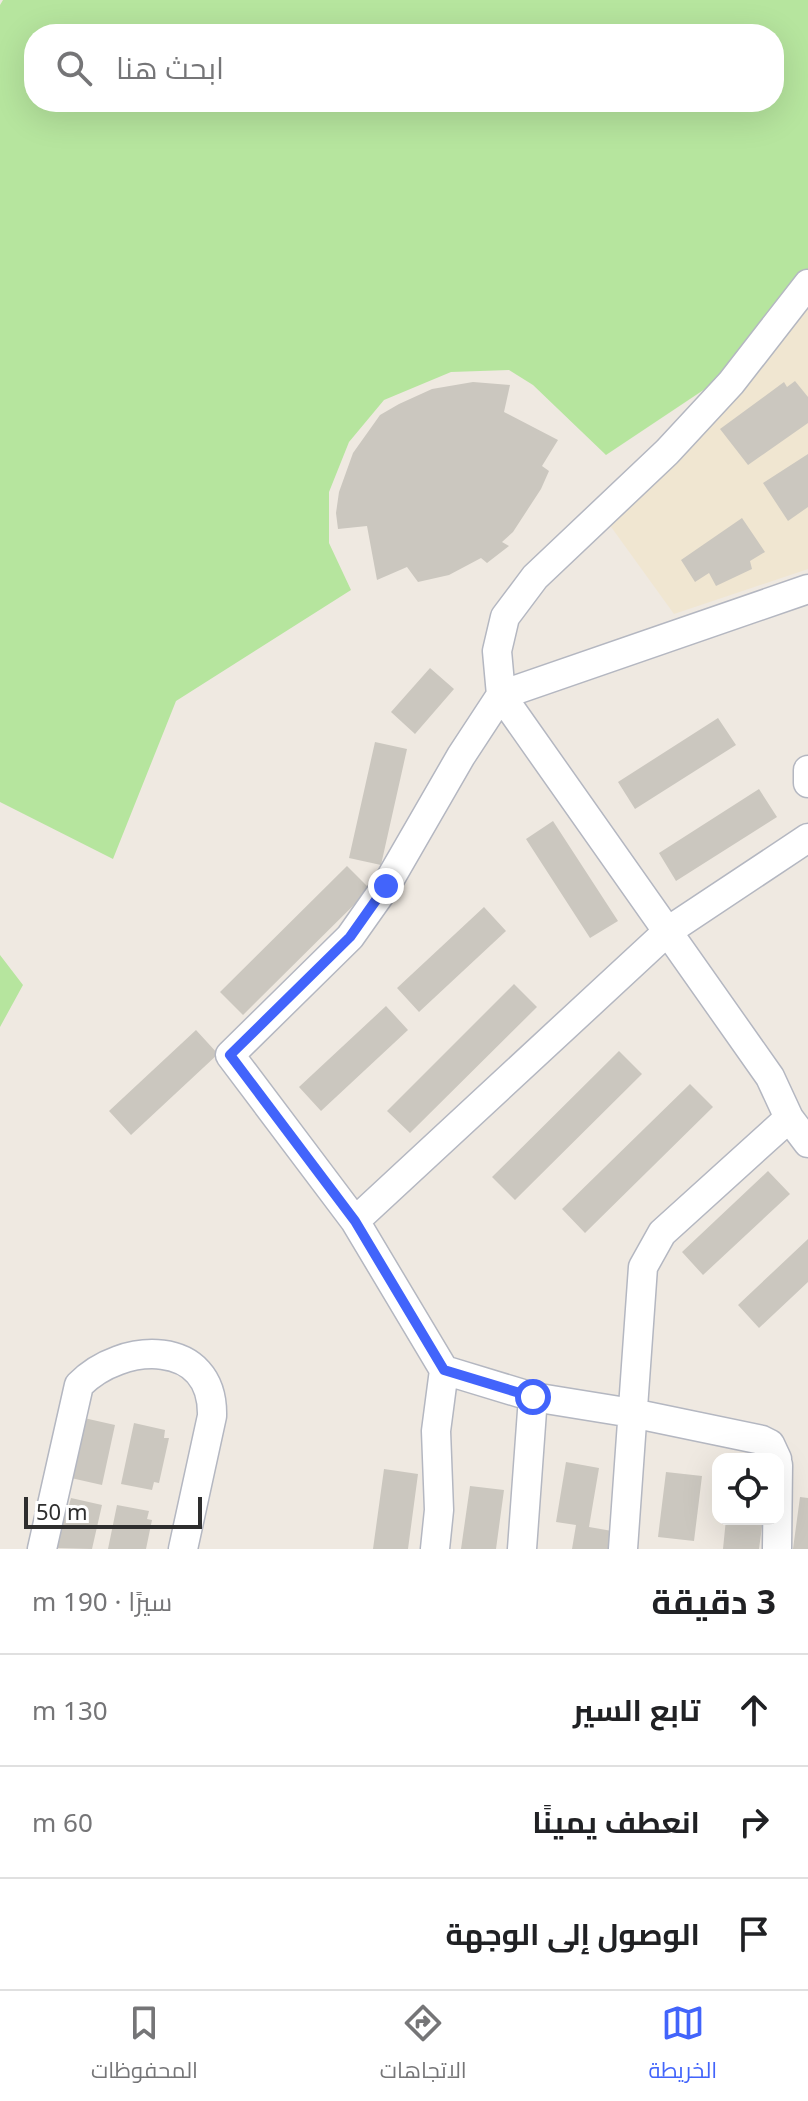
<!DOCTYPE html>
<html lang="ar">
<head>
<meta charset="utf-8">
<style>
  :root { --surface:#fff; --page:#f6f6f6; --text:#202124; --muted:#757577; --line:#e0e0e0; --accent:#4264fb }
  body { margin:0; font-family:"Noto Sans",Cairo,sans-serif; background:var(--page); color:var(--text); direction:rtl }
  .controls { position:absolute; right:24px; bottom:24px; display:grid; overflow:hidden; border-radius:16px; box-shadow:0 8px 32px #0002 }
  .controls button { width:72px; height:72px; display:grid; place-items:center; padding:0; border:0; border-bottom:2px solid var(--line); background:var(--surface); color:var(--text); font:40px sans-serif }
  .scale { position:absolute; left:24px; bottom:20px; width:178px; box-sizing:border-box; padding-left:8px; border:4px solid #2e2e2e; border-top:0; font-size:22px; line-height:28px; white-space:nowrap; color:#2e2e2e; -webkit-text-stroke:6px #fff; paint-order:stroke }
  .stop { position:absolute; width:24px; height:24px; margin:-18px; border:6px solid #4264fb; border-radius:50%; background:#fff }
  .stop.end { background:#4264fb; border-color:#fff; box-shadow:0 2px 8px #0008 }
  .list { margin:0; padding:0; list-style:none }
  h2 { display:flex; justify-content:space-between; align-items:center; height:104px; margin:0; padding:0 32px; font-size:34px }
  h2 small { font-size:26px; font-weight:400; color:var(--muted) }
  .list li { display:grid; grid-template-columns:52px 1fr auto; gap:24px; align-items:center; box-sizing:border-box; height:112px; padding:0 32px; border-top:2px solid var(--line) }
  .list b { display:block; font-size:30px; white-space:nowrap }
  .list em { font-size:26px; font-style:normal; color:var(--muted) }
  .icon { flex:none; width:44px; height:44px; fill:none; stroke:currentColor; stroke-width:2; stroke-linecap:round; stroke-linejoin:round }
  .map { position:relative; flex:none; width:808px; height:1549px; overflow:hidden; direction:ltr }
  .search { position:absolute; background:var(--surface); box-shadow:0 8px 32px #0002; left:24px; right:24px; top:24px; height:88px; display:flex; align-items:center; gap:20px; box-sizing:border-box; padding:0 28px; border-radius:32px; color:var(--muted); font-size:30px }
  .sheet { height:440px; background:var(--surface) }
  nav { display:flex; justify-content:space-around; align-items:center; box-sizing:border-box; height:112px; border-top:2px solid var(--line); background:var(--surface); font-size:22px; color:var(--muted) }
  nav a { display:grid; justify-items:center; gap:4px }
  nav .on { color:var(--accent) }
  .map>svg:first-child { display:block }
  .education { fill:#f0e6d1 }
  .green { fill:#b6e59e; fill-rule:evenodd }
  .building { fill:#cbc7bf }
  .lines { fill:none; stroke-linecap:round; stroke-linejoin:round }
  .minor-casing { stroke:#b4b7c1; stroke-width:31 }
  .minor { stroke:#fff; stroke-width:28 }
  .route { stroke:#4264fb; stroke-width:10 }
</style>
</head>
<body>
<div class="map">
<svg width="808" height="1549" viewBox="0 0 808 1549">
  <rect width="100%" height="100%" fill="#efe9e1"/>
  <path class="education" d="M 808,299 L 808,569 L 674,614 L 609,524 Z"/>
  <path class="green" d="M 3,0 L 808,0 L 808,270 L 711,385 L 606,455 L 533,385 L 509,370 L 451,372 L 384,400 L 349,442 L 329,492 L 329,543 L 351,590 L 176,701 L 113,859 L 0,802 L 0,5 ZM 34,34 L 774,34 L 774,102 L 34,102 Z
    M 0,955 L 23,985 L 0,1027 Z"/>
  <path class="building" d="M 795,381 L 808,397 L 808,423 L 748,465 L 720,429 L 784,382 L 787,387 Z
    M 473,382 L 510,385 L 504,412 L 558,440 L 542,466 L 549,471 L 541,489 L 513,532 L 502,542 L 509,546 L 487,563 L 481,558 L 449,575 L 418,582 L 407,567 L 377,580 L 367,526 L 338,529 L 336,513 L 339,492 L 353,453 L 380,415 L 399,404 L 432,389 Z
    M 808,454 L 808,507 L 788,521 L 763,483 Z
    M 742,518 L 765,552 L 750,561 L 752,569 L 716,586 L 709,573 L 695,582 L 681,560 Z
    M 430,668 L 454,689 L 415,734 L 391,712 Z
    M 718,718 L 736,745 L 635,809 L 618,782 Z
    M 375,742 L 407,749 L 381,865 L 349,858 Z
    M 759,789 L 777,817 L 676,881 L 659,853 Z
    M 553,821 L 618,921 L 590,938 L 526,839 Z
    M 347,866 L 370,889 L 243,1015 L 220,992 Z
    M 484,907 L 506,931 L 419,1012 L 397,988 Z
    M 514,984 L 537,1007 L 410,1133 L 387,1111 Z
    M 386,1006 L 408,1030 L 321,1111 L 299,1087 Z
    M 196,1030 L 218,1054 L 131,1135 L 109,1111 Z
    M 619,1051 L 642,1074 L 515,1200 L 492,1177 Z
    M 690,1084 L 713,1107 L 585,1233 L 562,1209 Z
    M 768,1171 L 790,1194 L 703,1275 L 682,1252 Z
    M 808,1239 L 808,1282 L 759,1328 L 738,1305 Z
    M 84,1418 L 115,1425 L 102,1485 L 71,1478 Z
    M 134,1423 L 165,1430 L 164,1438 L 169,1438 L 159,1483 L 154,1482 L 152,1490 L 121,1484 Z
    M 566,1462 L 599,1468 L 589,1527 L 612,1531 L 609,1549 L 572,1549 L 576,1525 L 556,1522 Z
    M 384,1469 L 418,1474 L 408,1549 L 373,1549 Z
    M 666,1472 L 702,1476 L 694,1541 L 658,1537 Z
    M 470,1486 L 504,1490 L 496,1549 L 461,1549 Z
    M 800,1497 L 808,1498 L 808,1549 L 793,1549 Z
    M 71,1498 L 102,1505 L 92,1549 L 54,1548 L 64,1504 L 69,1505 Z
    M 117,1505 L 149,1511 L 147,1519 L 152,1520 L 146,1549 L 108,1549 Z
    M 726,1519 L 763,1519 L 759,1549 L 723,1549 Z"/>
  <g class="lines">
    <g class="minor-casing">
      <path id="minor" d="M 808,589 L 501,695 L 770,1077 L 789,1118 L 808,1143
        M 808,770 L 808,783
        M 355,1221 L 230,1055 L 350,937 L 386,886 L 461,756 L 501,695 L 497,651 L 505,617 L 535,577 L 667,452 L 731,383 L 808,284
        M 777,1459 L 770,1444 L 762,1440 L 632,1413 L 533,1397 L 444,1370 L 355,1221 L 668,931 L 808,838
        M 42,1549 L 79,1385 C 122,1341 214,1338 212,1416 L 183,1549
        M 435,1549 L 439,1510 L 436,1431 L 444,1370
        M 522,1549 L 533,1397
        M 623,1549 L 643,1267 L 662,1233 L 789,1118
        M 777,1549 L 778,1465"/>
    </g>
    <use href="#minor" class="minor"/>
  </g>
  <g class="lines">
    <path class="route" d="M 386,886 L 350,937 L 230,1055 L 355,1221 L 444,1370 L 533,1397"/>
  </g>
</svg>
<div class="controls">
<button><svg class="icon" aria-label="locate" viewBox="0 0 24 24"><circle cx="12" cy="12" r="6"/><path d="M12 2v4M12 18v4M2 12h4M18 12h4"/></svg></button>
</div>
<div class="scale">50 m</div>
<div class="stop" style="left:533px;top:1397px"></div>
<div class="stop end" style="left:386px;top:886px"></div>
<div class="search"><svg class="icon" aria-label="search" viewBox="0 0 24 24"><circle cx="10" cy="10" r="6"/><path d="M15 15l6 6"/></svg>ابحث هنا</div>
</div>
<section class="sheet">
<h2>3 دقيقة<small>سيرًا · 190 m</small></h2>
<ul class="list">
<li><svg class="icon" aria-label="ahead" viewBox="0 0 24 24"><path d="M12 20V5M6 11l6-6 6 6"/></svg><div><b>تابع السير</b></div><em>130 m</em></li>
<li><svg class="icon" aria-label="right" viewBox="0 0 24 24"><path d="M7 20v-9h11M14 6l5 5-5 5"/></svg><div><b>انعطف يمينًا</b></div><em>60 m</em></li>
<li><svg class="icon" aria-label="arrive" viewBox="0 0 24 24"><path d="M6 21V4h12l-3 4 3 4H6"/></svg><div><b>الوصول إلى الوجهة</b></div></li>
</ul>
</section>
<nav>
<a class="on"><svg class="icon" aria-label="map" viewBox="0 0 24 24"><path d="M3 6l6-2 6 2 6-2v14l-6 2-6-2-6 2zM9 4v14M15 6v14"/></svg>الخريطة</a>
<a><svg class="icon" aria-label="directions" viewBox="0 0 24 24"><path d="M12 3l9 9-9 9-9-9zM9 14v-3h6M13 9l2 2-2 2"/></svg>الاتجاهات</a>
<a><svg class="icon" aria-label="saved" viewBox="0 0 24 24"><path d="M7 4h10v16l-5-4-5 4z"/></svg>المحفوظات</a>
</nav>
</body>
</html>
